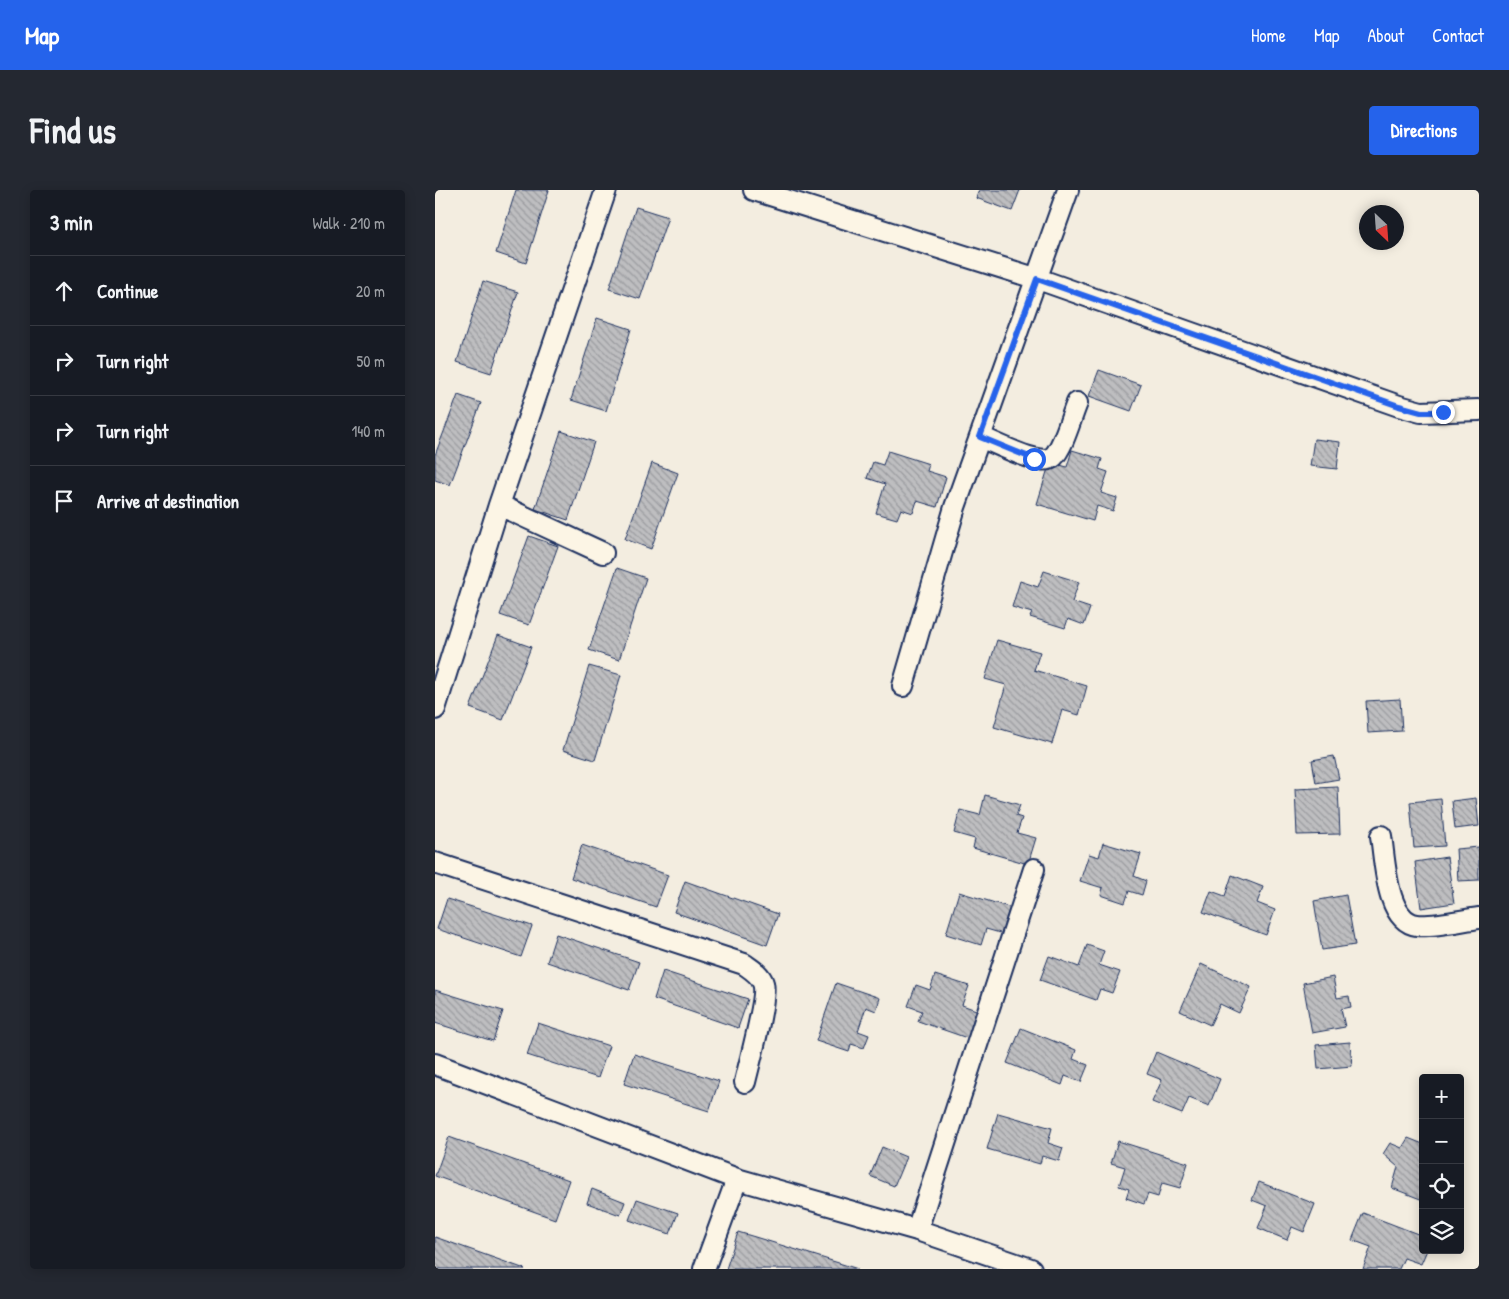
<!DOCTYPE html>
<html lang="en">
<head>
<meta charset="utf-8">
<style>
  :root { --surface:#171b24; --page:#242831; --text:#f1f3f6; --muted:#9ea1a6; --line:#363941; --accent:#2563eb }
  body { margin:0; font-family:"Patrick Hand",sans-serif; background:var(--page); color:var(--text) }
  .controls { position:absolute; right:15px; bottom:15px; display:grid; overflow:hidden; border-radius:5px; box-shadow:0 2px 12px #0003 }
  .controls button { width:45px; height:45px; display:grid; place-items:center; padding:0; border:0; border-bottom:1px solid var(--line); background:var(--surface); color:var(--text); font:25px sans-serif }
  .compass { position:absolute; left:924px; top:15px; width:45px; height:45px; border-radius:50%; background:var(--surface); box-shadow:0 2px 12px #0003; rotate:155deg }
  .stop { position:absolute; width:15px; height:15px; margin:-11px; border:4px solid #2563eb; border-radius:50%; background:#fff }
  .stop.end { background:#2563eb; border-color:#fff; box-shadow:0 1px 5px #0008 }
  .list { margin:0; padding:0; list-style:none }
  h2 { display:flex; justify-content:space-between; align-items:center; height:65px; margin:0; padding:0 20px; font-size:21px }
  h2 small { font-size:16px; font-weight:400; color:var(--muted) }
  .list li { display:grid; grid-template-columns:32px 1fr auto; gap:15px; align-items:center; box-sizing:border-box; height:70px; padding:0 20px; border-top:1px solid var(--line) }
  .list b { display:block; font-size:19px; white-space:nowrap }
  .list em { font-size:16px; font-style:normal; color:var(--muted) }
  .icon { flex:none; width:28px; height:28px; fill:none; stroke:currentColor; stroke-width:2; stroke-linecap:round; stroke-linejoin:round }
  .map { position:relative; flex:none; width:1044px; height:1079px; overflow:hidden; border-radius:5px }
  header { display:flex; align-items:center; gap:30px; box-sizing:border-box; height:70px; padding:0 25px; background:var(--accent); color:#fff }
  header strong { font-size:24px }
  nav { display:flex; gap:28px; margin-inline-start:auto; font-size:18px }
  .intro { display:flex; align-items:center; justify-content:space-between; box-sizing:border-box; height:120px; padding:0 30px }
  h1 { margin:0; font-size:35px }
  .button { padding:12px 22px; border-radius:5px; background:var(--accent); color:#fff; font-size:18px; font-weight:700 }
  main { display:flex; gap:30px; padding:0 30px }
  aside { flex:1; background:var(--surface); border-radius:5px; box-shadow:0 2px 12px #0003 }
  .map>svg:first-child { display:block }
  .building { fill:url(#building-back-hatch); stroke:#1b2f5e }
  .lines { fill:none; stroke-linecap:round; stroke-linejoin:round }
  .street-casing { stroke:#1b2f5e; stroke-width:24 }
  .street { stroke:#fcf5e5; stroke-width:20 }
  .route { stroke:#2563eb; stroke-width:6 }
</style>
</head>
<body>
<header>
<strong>Map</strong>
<nav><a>Home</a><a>Map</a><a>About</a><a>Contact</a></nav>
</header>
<div class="intro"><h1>Find us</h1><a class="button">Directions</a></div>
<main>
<aside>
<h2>3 min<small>Walk · 210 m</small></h2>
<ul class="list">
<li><svg class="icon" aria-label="ahead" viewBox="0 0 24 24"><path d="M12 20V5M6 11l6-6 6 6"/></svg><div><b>Continue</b></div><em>20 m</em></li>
<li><svg class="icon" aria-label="right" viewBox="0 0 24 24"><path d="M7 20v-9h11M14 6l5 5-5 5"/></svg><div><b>Turn right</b></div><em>50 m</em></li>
<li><svg class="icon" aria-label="right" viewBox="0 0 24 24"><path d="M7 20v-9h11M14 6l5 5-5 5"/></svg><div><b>Turn right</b></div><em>140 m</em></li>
<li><svg class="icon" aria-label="arrive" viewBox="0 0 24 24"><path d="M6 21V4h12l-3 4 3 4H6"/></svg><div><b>Arrive at destination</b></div></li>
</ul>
</aside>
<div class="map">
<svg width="1044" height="1079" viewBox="0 0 1044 1079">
  <defs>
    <pattern id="building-back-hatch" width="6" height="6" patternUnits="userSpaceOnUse" patternTransform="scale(1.25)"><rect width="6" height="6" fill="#bebec0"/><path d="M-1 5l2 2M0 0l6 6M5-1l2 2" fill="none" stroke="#9a9b9f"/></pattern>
  </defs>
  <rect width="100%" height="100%" fill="#f3ede0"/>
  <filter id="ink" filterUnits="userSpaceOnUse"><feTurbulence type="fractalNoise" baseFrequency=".02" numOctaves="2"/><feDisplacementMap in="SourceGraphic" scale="10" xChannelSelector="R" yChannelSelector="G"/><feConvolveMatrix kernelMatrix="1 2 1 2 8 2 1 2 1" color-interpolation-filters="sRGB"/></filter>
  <g filter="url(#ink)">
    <path class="building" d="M 81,0 L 114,0 L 91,73 L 61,63 Z
      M 544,0 L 585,0 L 577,21 L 541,8 Z
      M 201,17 L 233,27 L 205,109 L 174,99 Z
      M 48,91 L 83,102 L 56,183 L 22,172 Z
      M 162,128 L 196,139 L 171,221 L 136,210 Z
      M 664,180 L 706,195 L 696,221 L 654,206 Z
      M 23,205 L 46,213 L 15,295 L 0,290 L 0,265 Z
      M 126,241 L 159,252 L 133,330 L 100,319 Z
      M 879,249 L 905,252 L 902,279 L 875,276 Z
      M 637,260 L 667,269 L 664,279 L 673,282 L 666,303 L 682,308 L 678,321 L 662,316 L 658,331 L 602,314 L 615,272 L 632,277 Z
      M 453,261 L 494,274 L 492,281 L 511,287 L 502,317 L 482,311 L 478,323 L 466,319 L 462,329 L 441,323 L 450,294 L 432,288 L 438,272 L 448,275 Z
      M 217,273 L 243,283 L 216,359 L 190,349 Z
      M 94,346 L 123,356 L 94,435 L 65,425 Z
      M 182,378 L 211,388 L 184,470 L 154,460 Z
      M 609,381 L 644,392 L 637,412 L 655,418 L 649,435 L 633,429 L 630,438 L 595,427 L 597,423 L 577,417 L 585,391 L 603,397 Z
      M 63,445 L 96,457 L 68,530 L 35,518 Z
      M 562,450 L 605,462 L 599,480 L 652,496 L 644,525 L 627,520 L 617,554 L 559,537 L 571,495 L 550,489 Z
      M 154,476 L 186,485 L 160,570 L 128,560 Z
      M 965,509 L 967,541 L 933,543 L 931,511 Z
      M 899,566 L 904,589 L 881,593 L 877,570 Z
      M 903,597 L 905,644 L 862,645 L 860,599 Z
      M 550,605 L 585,615 L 581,626 L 587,628 L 582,643 L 601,648 L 593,674 L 538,658 L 540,649 L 519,643 L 525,620 L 545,625 Z
      M 1041,608 L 1044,636 L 1020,639 L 1017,611 Z
      M 1006,609 L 1010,656 L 979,658 L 975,612 Z
      M 668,653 L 706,664 L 699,686 L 711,691 L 707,705 L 694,701 L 690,713 L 666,705 L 668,698 L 645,691 L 654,664 L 664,667 Z
      M 147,655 L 233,685 L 221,717 L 136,688 Z
      M 1044,657 L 1044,690 L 1023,691 L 1021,659 Z
      M 1012,667 L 1019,713 L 986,718 L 980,672 Z
      M 797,685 L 828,697 L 822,713 L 840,720 L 831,745 L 768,722 L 776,701 L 790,706 Z
      M 250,691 L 343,724 L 332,755 L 239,722 Z
      M 524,702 L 580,719 L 572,745 L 551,739 L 546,755 L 511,744 Z
      M 911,705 L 920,755 L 887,760 L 879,711 Z
      M 12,709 L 97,736 L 86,767 L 2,739 Z
      M 121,744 L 204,772 L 194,800 L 112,772 Z
      M 652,755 L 669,761 L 664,775 L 685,782 L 677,803 L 665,799 L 661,810 L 605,790 L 614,766 L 644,777 Z
      M 766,774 L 816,797 L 804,823 L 785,814 L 775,835 L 745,821 Z
      M 228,781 L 313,809 L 303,838 L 219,809 Z
      M 500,785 L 534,796 L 527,815 L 544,821 L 535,849 L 483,831 L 487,821 L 473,816 L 481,795 L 495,800 Z
      M 898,787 L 902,808 L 914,806 L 916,817 L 906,819 L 910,837 L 877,843 L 868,793 Z
      M 401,793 L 445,808 L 441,821 L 431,817 L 423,841 L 434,845 L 429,858 L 416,854 L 414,862 L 381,851 Z
      M 0,800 L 68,821 L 58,851 L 0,833 Z
      M 103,833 L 174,856 L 163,888 L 92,865 Z
      M 586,838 L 641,860 L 638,869 L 653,875 L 646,892 L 630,886 L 627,895 L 572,873 Z
      M 915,852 L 917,876 L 883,879 L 881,855 Z
      M 721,862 L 785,889 L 774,916 L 754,908 L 747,924 L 717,912 L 727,890 L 712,884 Z
      M 199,864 L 284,891 L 274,921 L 189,894 Z
      M 563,923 L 617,938 L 613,953 L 628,958 L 624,971 L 607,966 L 605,974 L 552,959 Z
      M 14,947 L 134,990 L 120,1029 L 0,986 Z
      M 973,948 L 988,954 L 988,1010 L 957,998 L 963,977 L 948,964 L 955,953 L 967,958 Z
      M 683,951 L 753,973 L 745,998 L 727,993 L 723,1007 L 713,1004 L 709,1014 L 691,1008 L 694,999 L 684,996 L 690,977 L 676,973 Z
      M 447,957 L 471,967 L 459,996 L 435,986 Z
      M 824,992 L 880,1014 L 869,1042 L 857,1037 L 852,1050 L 823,1038 L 832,1016 L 817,1010 Z
      M 157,999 L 190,1012 L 185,1025 L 152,1013 Z
      M 202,1009 L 243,1023 L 235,1044 L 194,1030 Z
      M 928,1023 L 988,1046 L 988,1060 L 992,1060 L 986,1074 L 969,1068 L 964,1079 L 928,1079 L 936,1057 L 917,1050 Z
      M 303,1042 L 320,1047 L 423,1079 L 291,1079 Z
      M 0,1047 L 90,1079 L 0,1079 Z"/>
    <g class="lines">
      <g class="street-casing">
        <path id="street" d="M 319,0 L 603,89 L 964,216 L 986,222 L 1044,220
          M 545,247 C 559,252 607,278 618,267 C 628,258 636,227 642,213
          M 64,315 L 171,0
          M 468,496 L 520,317 L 633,0
          M 0,519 L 64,315 L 168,363
          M 946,646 C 950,670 951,731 982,735 C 996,737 1028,730 1044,728
          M 0,673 L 309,774 C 316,779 325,784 328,793 C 333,805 314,875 310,892
          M 0,874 L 302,989 L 482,1040 L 596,1079
          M 482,1040 L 599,679
          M 269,1079 L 302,989"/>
      </g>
      <use href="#street" class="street"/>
    </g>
  </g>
  <g class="lines" filter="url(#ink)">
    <path class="route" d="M 599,269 L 545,247 L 602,89 L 964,216 L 986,222 L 1008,222"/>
  </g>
</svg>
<div class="controls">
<button>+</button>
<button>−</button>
<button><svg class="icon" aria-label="locate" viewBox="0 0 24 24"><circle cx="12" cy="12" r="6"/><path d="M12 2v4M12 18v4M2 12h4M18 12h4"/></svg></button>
<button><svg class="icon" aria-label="layers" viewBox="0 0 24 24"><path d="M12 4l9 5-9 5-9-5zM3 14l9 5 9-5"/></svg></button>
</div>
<svg class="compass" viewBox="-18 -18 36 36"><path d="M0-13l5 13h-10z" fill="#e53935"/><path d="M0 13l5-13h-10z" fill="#9ea1a6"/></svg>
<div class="stop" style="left:599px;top:269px"></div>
<div class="stop end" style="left:1008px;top:222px"></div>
</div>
</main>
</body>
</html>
